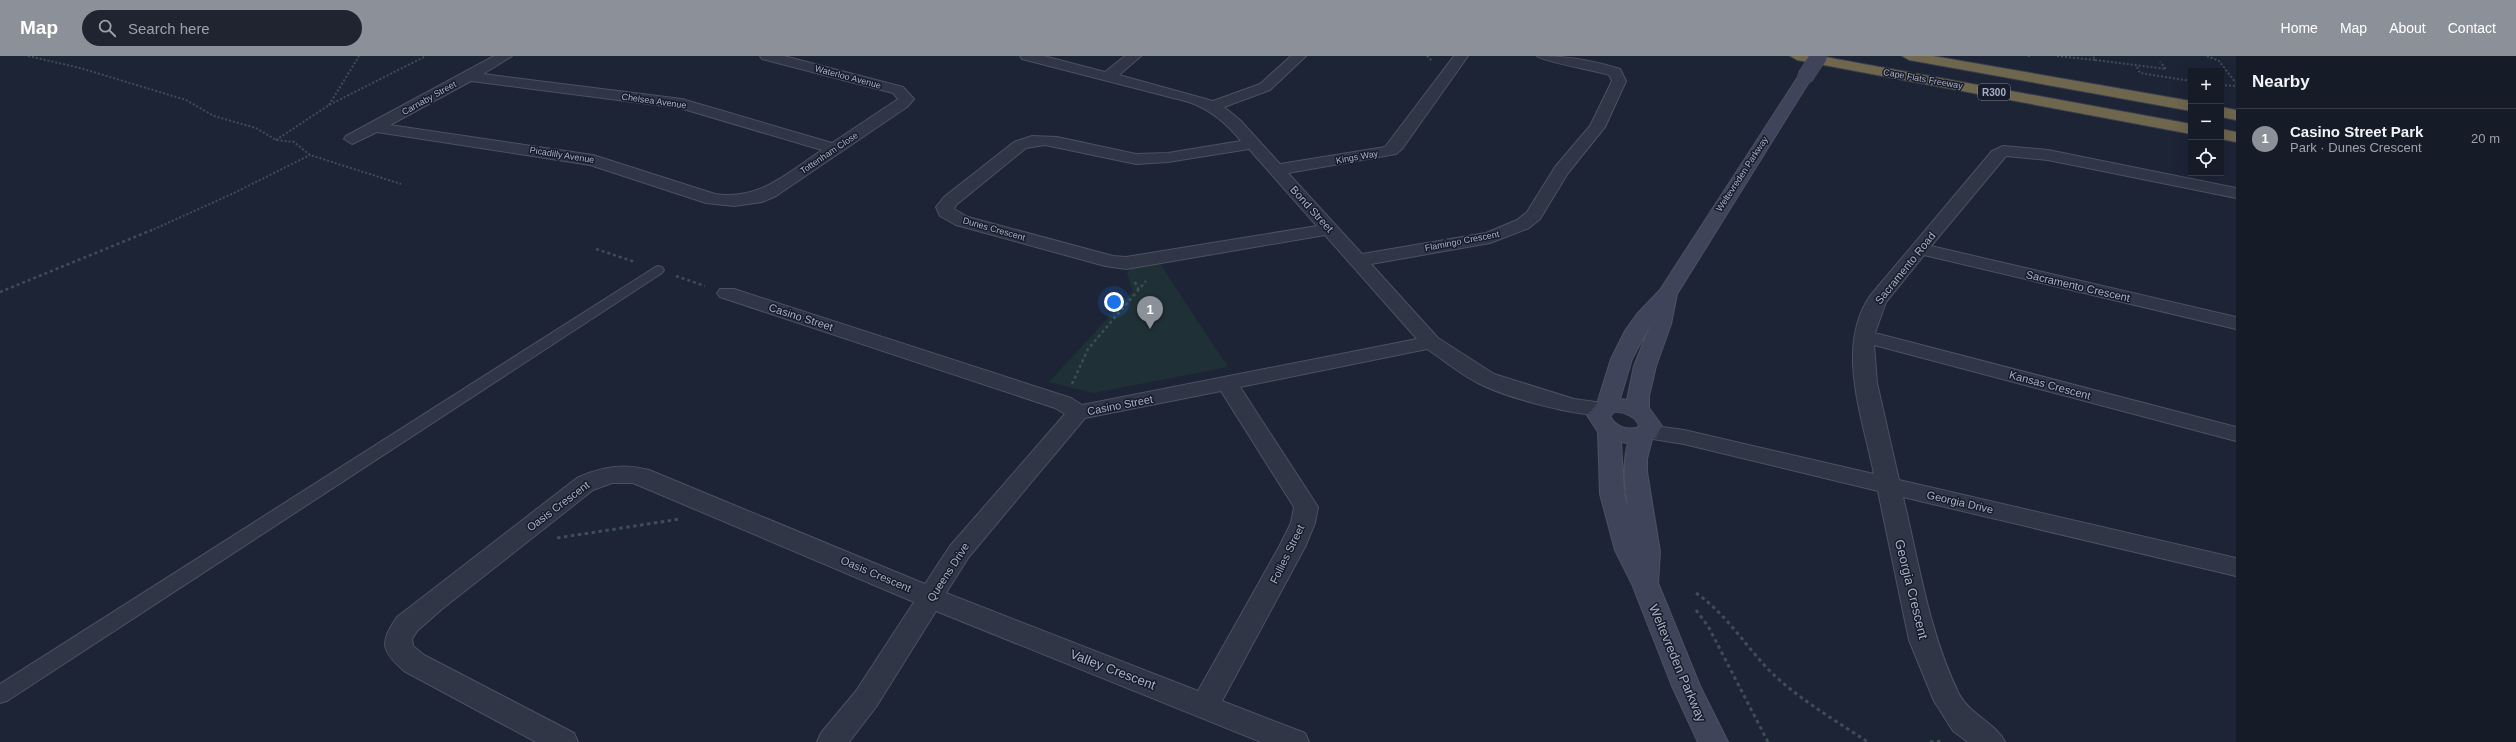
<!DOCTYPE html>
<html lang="en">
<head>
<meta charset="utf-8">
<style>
  :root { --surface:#161b28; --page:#1f2430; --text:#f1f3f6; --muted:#9ea1a8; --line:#353945; --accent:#8c9099 }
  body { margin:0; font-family:Helvetica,sans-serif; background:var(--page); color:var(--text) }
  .controls { position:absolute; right:12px; top:12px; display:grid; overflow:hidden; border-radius:0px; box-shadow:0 4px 16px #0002 }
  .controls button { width:36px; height:36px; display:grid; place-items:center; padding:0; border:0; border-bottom:1px solid var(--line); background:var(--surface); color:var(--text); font:20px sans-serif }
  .you { position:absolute; left:1114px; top:246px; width:14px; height:14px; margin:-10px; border:3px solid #fff; border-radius:50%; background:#1a73e8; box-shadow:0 0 0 6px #1a73e833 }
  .badge { display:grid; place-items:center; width:26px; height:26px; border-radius:50%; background:var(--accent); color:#fff; font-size:13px; font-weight:700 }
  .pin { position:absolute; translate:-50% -33px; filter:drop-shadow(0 1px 2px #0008) }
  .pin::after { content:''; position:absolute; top:21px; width:14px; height:12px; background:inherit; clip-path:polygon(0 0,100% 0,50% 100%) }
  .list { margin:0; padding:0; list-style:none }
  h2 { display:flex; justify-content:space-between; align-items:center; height:52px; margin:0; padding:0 16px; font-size:17px }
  h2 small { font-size:13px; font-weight:400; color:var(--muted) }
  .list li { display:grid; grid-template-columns:26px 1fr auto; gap:12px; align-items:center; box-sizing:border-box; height:60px; padding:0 16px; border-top:1px solid var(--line) }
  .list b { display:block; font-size:15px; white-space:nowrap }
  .list p { margin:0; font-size:13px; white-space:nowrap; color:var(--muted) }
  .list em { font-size:13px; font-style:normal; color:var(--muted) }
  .icon { flex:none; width:22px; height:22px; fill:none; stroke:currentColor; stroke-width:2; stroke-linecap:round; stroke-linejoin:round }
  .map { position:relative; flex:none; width:2236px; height:686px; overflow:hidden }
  header { display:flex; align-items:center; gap:24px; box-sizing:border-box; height:56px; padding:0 20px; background:var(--accent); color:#fff }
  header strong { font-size:19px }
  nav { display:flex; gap:22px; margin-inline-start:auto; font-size:14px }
  .search { width:280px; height:36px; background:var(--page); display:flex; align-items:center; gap:10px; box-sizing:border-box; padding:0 14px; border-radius:22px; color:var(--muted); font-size:15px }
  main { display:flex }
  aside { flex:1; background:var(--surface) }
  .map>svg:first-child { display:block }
  .green { fill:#1f3137 }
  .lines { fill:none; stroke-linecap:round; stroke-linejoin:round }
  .lane-casing { stroke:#4c5162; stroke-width:2 }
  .street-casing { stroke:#4c5162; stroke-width:2 }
  .secondary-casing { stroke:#4c5162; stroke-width:2 }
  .highway-casing { stroke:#393e4e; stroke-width:2 }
  .path-far2 { stroke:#3d4e55; stroke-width:2; stroke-dasharray:2 2; stroke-linecap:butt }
  .path-far1 { stroke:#3d4e55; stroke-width:2.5; stroke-dasharray:3 3; stroke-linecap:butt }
  .path { stroke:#3d4e55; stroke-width:3; stroke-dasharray:3.5 3.5; stroke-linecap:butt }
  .lane { fill:#313647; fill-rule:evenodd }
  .street { fill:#313647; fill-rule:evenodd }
  .secondary { fill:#3f445a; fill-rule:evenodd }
  .highway { fill:#6e664d; fill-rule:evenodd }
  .secondary-bridge-casing { stroke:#4c5162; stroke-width:17; stroke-linecap:butt }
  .secondary-bridge { stroke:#3f445a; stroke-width:16 }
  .labels { text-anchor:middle; stroke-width:3; stroke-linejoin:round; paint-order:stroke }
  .far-street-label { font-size:9px; fill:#aab0c4; stroke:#171c2b }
  .shield { fill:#171c2b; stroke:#7e8496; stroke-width:1 }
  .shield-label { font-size:10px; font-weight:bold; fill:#aab0c4 }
  .street-label { font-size:11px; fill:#aab0c4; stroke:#171c2b }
  .near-street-label { font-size:13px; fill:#aab0c4; stroke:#171c2b }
</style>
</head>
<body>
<header>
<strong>Map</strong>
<div class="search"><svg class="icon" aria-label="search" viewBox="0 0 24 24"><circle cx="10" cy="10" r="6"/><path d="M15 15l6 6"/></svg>Search here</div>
<nav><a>Home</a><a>Map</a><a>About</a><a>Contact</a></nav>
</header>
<main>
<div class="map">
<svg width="2236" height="686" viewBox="0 0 2236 686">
  <rect width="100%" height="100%" fill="#1d2436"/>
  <path class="green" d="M 1160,208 L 1228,311 L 1093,337 L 1049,326 L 1133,235 L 1127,217 L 1130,212 Z"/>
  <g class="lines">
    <g class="lane-casing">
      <path id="lane" d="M 657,210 L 662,211 L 664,214 L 662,217 L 7,645 L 0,647 L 0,628 Z"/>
    </g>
    <g class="street-casing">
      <path id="street" d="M 494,0 L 512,0 L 483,18 L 682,43 L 832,87 L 898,43 L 893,37 L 762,3 L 760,0 L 784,0 L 903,31 L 914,43 L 907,51 L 776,140 L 762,146 L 734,150 L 706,147 L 590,109 L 377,76 L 352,88 L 344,83 L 346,80 ZM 471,25 L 680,52 L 822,94 C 787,117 759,145 715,138 L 593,99 L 390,69 Z
        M 1020,0 L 1044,0 L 1105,16 L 1125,0 L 1141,0 L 1119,19 L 1213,45 L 1260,28 L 1291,0 L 1306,0 L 1270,34 L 1224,51 L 1240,64 L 1280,108 L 1385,91 L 1454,0 L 1468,0 L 1402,93 L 1396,98 L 1288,117 L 1362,198 L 1486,177 L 1517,164 L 1527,156 L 1555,111 L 1590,70 L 1612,25 L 1609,19 C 1598,15 1540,5 1537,0 C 1567,0 1592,4 1620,13 L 1626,25 L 1605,71 L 1568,117 L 1540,163 L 1529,172 L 1490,187 L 1371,208 L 1438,282 L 1494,318 L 1574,343 L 1610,348 L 1613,353 L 1610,358 C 1584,364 1502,340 1478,327 C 1460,318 1444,304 1427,293 L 1240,331 L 1318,451 L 1315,467 L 1305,491 L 1222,645 L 1305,677 L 1309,686 L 1261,686 L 936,555 L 876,651 L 849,686 L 817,686 L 821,677 L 856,635 L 914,546 L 633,427 L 612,427 L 593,434 L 442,553 L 417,575 L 412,583 L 413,590 L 424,599 L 574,677 L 578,686 L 536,686 L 404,615 C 380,594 380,586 397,561 L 577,422 C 600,411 624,407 649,414 L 925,528 L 950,490 L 1065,358 L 1055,352 L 720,241 L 717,237 L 720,233 L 734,233 L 1071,342 L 1082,349 L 1417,283 L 1325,179 L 1126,213 L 1105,210 L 956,169 L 940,160 L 936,151 L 944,141 L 1014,86 L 1032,80 L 1057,81 L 1136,98 L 1168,97 L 1241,85 C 1226,67 1211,54 1189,46 L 1022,3 ZM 1045,89 L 1136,108 L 1168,106 L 1249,93 L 1317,170 L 1126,201 L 1113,200 L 968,161 L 954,153 L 956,149 L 1026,92 ZM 1221,335 L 1294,451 L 1291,467 L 1279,491 L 1198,635 L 946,537 L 968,502 L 1085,362 Z
        M 2003,90 L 2048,94 L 2236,132 L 2236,142 L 2048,104 L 2006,100 L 1931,190 L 2236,261 L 2236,273 L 1924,199 L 1886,246 L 1875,277 L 2236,371 L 2236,385 L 1874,289 L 1877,327 L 1899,424 L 2236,502 L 2236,520 L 1903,441 C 1919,507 1929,577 1959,638 C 1971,660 1995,666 2005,686 L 1968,686 L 1953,675 L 1934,645 L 1909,584 L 1878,435 L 1684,388 L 1640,381 L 1637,376 L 1640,371 L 1648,369 L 1684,374 L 1874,418 C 1863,363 1835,291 1870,240 L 1992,95 Z"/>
    </g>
    <g class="secondary-casing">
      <path id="secondary" d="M 1805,17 L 1812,21 L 1677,238 L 1671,268 L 1656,310 L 1649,340 L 1649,352 L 1662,370 L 1656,381 L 1652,383 L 1647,403 L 1647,416 L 1660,496 L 1658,527 L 1700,630 L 1728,686 L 1698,686 L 1672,630 L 1632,528 L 1615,494 L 1600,438 L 1598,376 L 1587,359 L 1597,348 L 1611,303 L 1625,275 L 1637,258 L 1660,234 L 1798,21 ZM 1651,267 L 1634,310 L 1627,344 L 1620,343 L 1632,303 ZM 1614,356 C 1623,355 1638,361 1639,371 C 1628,375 1615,371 1610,360 ZM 1621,386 L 1628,387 C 1622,409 1625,429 1628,451 L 1624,438 Z"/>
    </g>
    <g class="highway-casing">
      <path id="highway" d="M 1790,0 L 1820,0 L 2191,68 L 2191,78 L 1797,4 Z
        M 1902,0 L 1933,0 L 2191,45 L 2191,55 L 1909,4 Z
        M 2221,51 L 2236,54 L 2236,64 L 2221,61 Z
        M 2221,73 L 2236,76 L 2236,86 L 2221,83 Z"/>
    </g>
    <path class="path-far2" d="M 28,0 L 80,12 L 186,44 L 214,60 L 256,72 L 276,84 L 294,86 L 310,99 L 401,128
      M 1427,0 L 1432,5
      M 2028,0 L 2031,0
      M 2057,0 L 2095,4 L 2093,0
      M 2207,0 L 2219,5 L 2236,27
      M 2095,4 L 2166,13 L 2160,6
      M 2137,11 L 2140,17 L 2191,25
      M 2221,29 L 2236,30
      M 329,49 L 359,0
      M 276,84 L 329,49 L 426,0
      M 150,175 L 234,137 L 310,99"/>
    <path class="path-far1" d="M 596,193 L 635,206
      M 676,220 L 705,230
      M 1135,226 L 1139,235
      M 0,236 L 152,174
      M 1072,328 L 1088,293 L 1146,225"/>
    <path class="path" d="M 557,482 L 680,463
      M 1696,537 C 1728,559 1746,592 1774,619 C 1802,645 1836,665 1868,686
      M 1696,554 L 1708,570 L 1768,686
      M 1930,686 L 1943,685"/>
    <use href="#lane" class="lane"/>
    <use href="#street" class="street"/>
    <use href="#secondary" class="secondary"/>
    <use href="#highway" class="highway"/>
    <g class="secondary-bridge-casing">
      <path id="secondary-bridge" d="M 1805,21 L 1819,0"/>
    </g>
    <use href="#secondary-bridge" class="secondary-bridge"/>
  </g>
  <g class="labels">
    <g class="far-street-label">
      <text transform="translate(848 21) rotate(15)" y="3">Waterloo Avenue</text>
      <text transform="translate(1923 23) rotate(10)" y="3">Cape Flats Freeway</text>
      <text transform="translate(429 42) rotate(-29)" y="3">Carnaby Street</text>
      <text transform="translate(654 45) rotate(8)" y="3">Chelsea Avenue</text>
      <text transform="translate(829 97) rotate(-34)" y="3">Tottenham Close</text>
      <text transform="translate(562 99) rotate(9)" y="3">Picadilly Avenue</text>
      <text transform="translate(1357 101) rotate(-10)" y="3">Kings Way</text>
      <text transform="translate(1742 118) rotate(-57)" y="3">Weltevreden Parkway</text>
      <text transform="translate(994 173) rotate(16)" y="3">Dunes Crescent</text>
      <text transform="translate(1462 185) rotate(-11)" y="3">Flamingo Crescent</text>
    </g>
    <rect class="shield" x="1978" y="28" width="32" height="16" rx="3"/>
    <g class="shield-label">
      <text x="1994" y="40">R300</text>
    </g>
    <g class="street-label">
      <text transform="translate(1312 153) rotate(48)" y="4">Bond Street</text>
      <text transform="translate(1905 212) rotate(-51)" y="4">Sacramento Road</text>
      <text transform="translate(2078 230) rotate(13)" y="4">Sacramento Crescent</text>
      <text transform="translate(801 261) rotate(18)" y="4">Casino Street</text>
      <text transform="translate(2050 329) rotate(15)" y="4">Kansas Crescent</text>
      <text transform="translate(1120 349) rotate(-11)" y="4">Casino Street</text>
      <text transform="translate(1960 446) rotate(13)" y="4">Georgia Drive</text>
      <text transform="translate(558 450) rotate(-37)" y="4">Oasis Crescent</text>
      <text transform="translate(1287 498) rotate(-64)" y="4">Follies Street</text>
      <text transform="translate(948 516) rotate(-57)" y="4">Queens Drive</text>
      <text transform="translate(876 518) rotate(23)" y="4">Oasis Crescent</text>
    </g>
    <g class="near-street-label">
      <text transform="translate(1912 533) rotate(76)" y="5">Georgia Crescent</text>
      <text transform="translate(1678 607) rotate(67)" y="5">Weltevreden Parkway</text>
      <text transform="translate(1113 613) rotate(21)" y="5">Valley Crescent</text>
    </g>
  </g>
</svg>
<div class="controls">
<button>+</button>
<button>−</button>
<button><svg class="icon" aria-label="locate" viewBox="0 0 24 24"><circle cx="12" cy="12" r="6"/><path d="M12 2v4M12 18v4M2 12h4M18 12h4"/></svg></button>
</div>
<div class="you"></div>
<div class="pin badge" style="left:1150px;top:273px">1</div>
</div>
<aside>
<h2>Nearby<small></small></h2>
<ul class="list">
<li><span class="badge">1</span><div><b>Casino Street Park</b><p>Park · Dunes Crescent</p></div><em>20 m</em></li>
</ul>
</aside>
</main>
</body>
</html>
